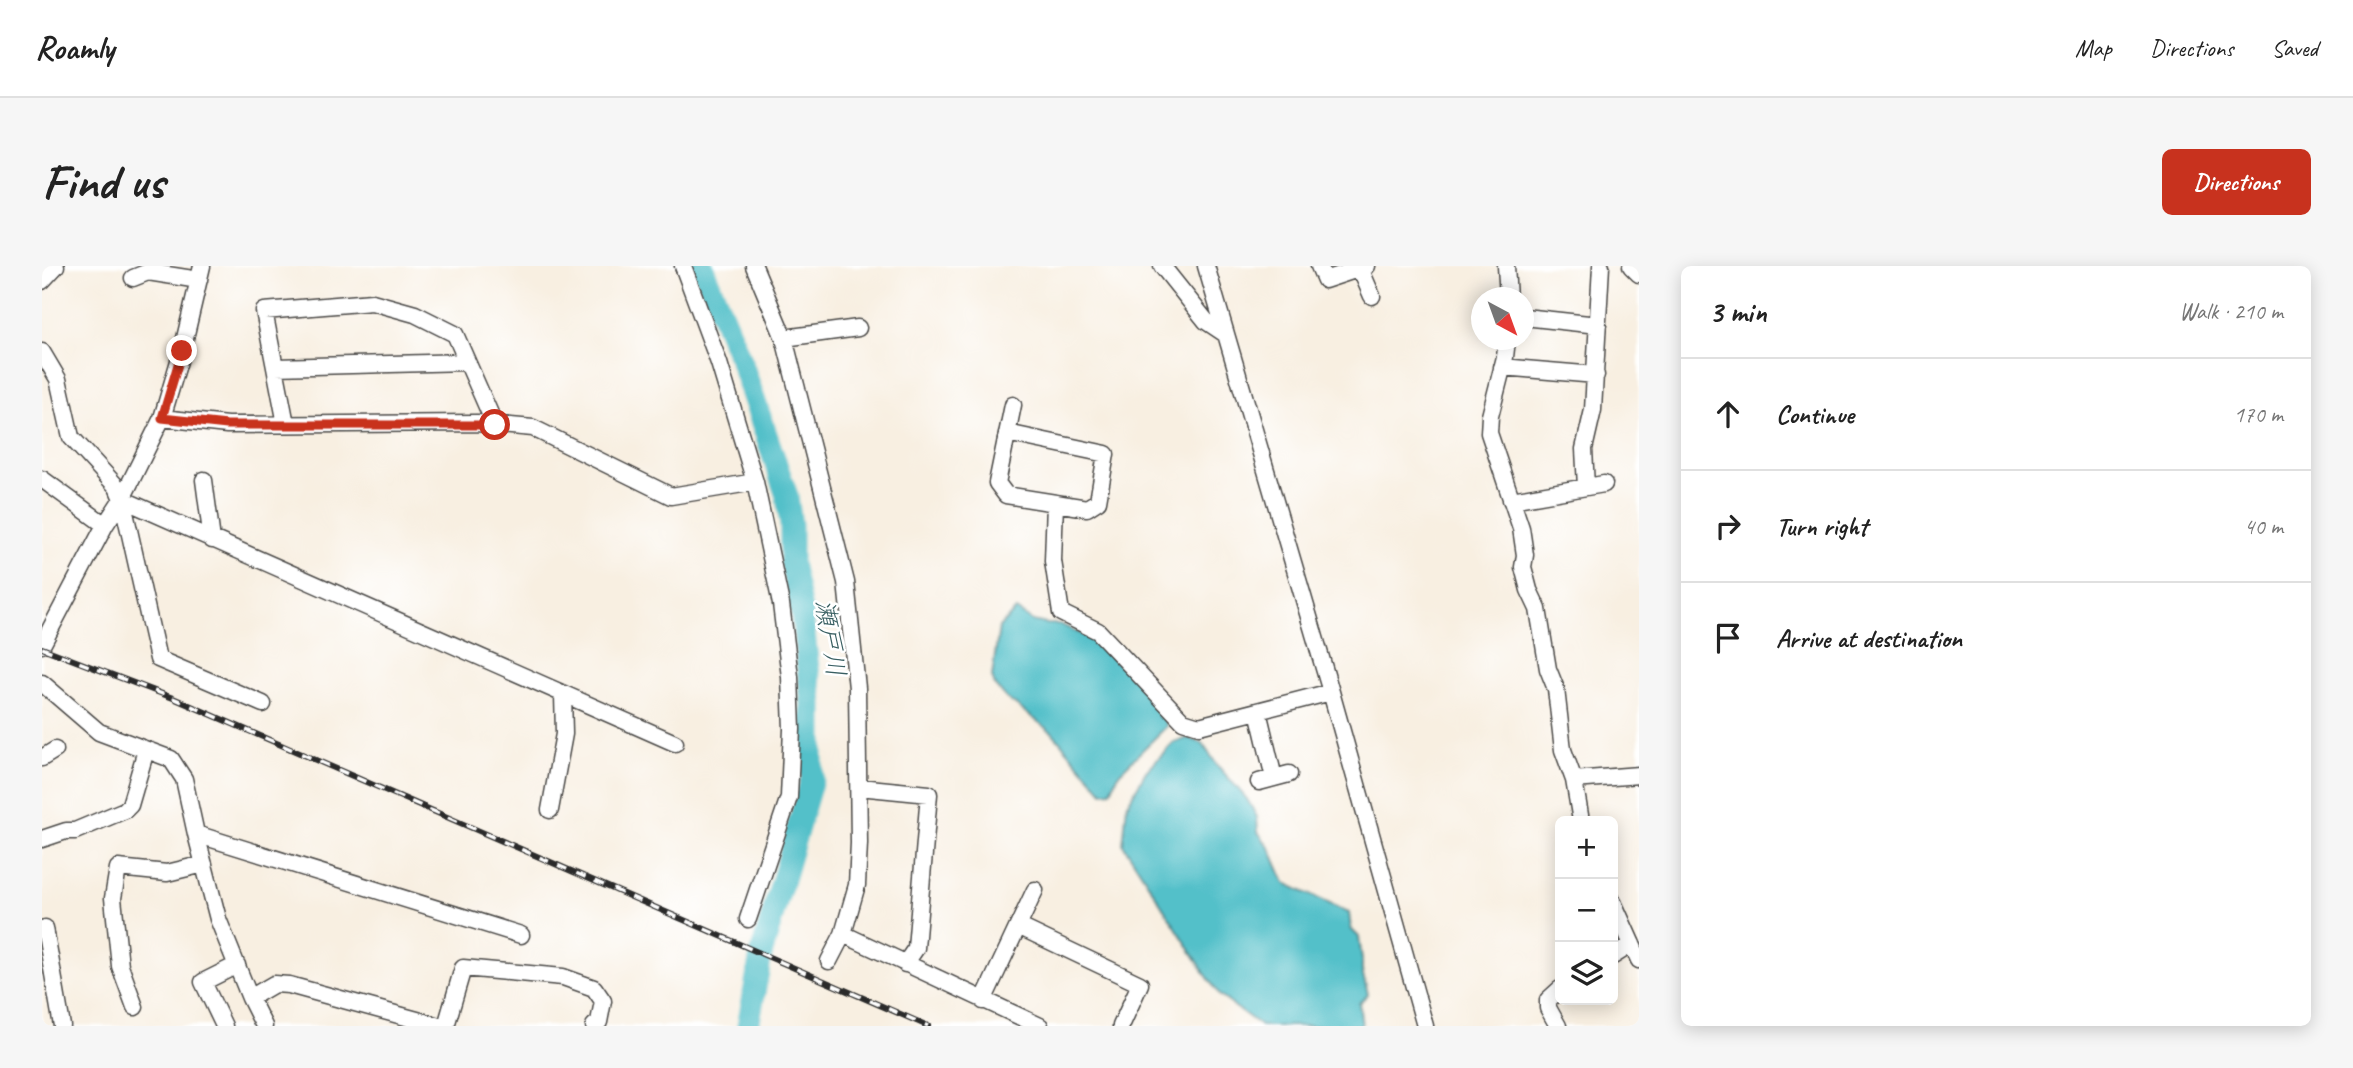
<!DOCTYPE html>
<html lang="en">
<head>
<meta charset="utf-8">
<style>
  :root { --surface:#fff; --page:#f6f6f6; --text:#222; --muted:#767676; --line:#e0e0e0; --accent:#c8321e }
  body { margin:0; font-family:Caveat,"Klee One",sans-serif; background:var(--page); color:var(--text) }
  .controls { position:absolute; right:21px; bottom:21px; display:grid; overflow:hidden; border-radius:10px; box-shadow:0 4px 18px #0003 }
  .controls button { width:63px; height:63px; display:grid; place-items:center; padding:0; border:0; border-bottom:2px solid var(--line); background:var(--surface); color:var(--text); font:35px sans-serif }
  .compass { position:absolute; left:1429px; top:21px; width:63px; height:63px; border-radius:50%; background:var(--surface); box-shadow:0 4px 18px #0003; rotate:139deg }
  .stop { position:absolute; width:21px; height:21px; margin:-16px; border:5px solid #c8321e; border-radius:50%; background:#fff }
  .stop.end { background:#c8321e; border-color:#fff; box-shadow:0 2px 7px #0008 }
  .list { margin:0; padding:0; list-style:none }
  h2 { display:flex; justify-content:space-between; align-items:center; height:91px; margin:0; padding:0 28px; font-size:30px }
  h2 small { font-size:23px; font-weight:400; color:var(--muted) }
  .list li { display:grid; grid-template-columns:46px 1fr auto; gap:21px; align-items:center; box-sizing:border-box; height:112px; padding:0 28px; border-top:2px solid var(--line) }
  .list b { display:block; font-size:26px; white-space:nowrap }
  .list em { font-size:23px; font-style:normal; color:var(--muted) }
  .icon { flex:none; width:38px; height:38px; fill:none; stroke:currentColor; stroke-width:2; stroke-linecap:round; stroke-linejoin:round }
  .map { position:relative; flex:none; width:1597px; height:760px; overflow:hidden; border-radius:10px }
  header { display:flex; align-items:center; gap:42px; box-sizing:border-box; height:98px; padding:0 35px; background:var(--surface); border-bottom:2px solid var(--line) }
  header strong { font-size:33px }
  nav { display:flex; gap:38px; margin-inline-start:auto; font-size:24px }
  .intro { display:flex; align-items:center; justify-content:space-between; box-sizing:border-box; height:168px; padding:0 42px }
  h1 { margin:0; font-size:49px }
  .button { padding:18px 32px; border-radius:10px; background:var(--accent); color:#fff; font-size:24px; font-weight:700 }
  main { display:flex; gap:42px; padding:0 42px }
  aside { flex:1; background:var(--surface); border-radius:10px; box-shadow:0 4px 18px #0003 }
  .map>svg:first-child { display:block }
  .water { fill:#53c0c9; stroke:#3f767a; stroke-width:2 }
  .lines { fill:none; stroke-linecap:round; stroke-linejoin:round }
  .river { stroke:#53c0c9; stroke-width:23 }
  .minor-casing { stroke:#4a4846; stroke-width:19 }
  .minor { stroke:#fff; stroke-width:16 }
  .rail-casing { stroke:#2b2b2b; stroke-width:6 }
  .rail { stroke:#fff; stroke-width:3.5; stroke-dasharray:10; stroke-linecap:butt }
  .route { stroke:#c8321e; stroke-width:9 }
  .labels { text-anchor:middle; stroke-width:5; stroke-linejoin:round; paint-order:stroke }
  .water-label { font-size:26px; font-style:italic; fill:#395f62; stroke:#fff }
</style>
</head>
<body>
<header>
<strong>Roamly</strong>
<nav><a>Map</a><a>Directions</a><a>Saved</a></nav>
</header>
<div class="intro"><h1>Find us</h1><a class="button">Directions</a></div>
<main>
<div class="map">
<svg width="1597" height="760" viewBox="0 0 1597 760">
  <rect width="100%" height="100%" fill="#fff"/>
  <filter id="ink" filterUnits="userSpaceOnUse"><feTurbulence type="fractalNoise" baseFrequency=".0143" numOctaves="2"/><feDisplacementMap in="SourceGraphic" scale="14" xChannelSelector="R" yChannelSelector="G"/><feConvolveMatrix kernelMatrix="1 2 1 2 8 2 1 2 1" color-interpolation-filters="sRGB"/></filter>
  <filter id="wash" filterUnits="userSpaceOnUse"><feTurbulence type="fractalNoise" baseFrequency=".00686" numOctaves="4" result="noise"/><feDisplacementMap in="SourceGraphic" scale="28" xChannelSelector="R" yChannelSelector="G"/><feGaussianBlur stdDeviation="1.57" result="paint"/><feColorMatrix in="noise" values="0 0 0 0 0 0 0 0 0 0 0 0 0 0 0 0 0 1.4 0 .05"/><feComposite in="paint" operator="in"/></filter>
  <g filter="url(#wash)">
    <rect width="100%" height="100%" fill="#f8efe1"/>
    <path class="water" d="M 974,344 L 991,355 L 1004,358 L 1018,358 L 1054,375 L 1116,437 L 1113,441 L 1122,451 L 1125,460 L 1077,507 L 1069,525 L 1061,526 L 1010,466 L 964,432 L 953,420 L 950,411 L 957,361 Z
      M 1146,472 L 1160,477 L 1175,499 L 1205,533 L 1215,551 L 1216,566 L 1229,584 L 1243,617 L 1307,647 L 1309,663 L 1317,671 L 1320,694 L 1320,705 L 1326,728 L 1317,737 L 1320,760 L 1219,760 L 1177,729 L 1081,578 L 1085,539 L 1104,505 L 1131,477 Z"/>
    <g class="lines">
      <path class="river" d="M 660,0 L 699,95 L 745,230 L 749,259 L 749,297 L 760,349 L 770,437 L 770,513 L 719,689 L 706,760"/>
    </g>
  </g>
  <g filter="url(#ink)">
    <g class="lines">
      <g class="minor-casing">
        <path id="minor" d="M 641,0 L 677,97 L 713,216 L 739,338 L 748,411 L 750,463 L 747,531 L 706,653
          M 712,0 L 742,72 L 804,316 L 815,422 L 817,577 L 815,619 L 801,668 L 787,695
          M 1120,0 L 1164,55 L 1182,67
          M 1164,0 L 1289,426 L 1383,760
          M 1277,0 L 1283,14 L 1325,0
          M 1464,0 L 1466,32
          M 1589,0 L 1597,8
          M 1318,2 L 1330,30
          M 91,12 L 106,6 L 157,14
          M 0,15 L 14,0
          M 1482,51 L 1556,59
          M 742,72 L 816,62
          M 1465,74 L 1463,91 L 1448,150 L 1447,167 L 1479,262 L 1483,289 L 1481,301 L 1487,324 L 1496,343 L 1506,403 L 1514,423 L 1521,484 L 1532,514 L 1539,555
          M 0,86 L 16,113 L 29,171 L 75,221 L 80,233 L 116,393 L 221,438
          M 233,101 L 425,96
          M 1460,101 L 1554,109
          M 120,152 L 185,159 L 435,157 L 491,162 L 629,230 L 713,216
          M 244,158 L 222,45 L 330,36 L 373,48 L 413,68 L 453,159
          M 965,167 L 1064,188 L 1056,235 L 1045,242 L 964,229 L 955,217 L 971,139
          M 0,213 L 63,259
          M 162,214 L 170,274
          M 1544,221 L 1542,183 L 1551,144 L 1559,0
          M 80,233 L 633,477
          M 1469,234 L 1562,218
          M 1013,237 L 1011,295 L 1019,347 L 1056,365 L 1141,455 L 1157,460 L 1289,426
          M 0,379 L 63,259 L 80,233 L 120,152 L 140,85 L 160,0
          M 0,417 L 57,466 L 129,493 L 142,513 L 154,568 L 176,653 L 208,732 L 222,760
          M 1216,445 L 1232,512
          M 0,492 L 13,484
          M 1532,514 L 1597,509
          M 1217,516 L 1247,508
          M 817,521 L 887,528 L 874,682 L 863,698
          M 508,544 L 522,468 L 521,428
          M 154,568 L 479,669
          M 0,573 L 24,565 L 33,565 L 83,544 L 88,539 L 104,484
          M 1571,636 L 1597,694
          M 976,660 L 1098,718 L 1079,760
          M 0,663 L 3,662 L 20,760
          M 801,668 L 998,760
          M 1571,690 L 1590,678
          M 208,732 L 232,718 L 247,719 L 397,760
          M 941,735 L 993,624
          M 93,741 L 78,700 L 71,632 L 76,602 L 125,607 L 162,598
          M 182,760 L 161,716 L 195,699
          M 404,760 L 421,702 L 521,711 L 552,722 L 561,735 L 557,756 L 552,760
          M 1516,760 L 1506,742 L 1506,734 L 1518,723"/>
      </g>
      <use href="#minor" class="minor"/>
      <g class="rail-casing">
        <path id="rail" d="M 0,382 L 131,432 L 886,760"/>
      </g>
      <use href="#rail" class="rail"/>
    </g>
  </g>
  <g class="lines" filter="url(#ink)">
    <path class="route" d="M 140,85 L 120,152 L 185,159 L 453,159"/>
  </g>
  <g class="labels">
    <g class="water-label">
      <text transform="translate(789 372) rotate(81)" y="9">瀬戸川</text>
    </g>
  </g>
</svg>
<div class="controls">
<button>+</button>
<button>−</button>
<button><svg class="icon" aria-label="layers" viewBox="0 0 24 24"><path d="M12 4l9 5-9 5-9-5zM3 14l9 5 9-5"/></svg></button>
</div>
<svg class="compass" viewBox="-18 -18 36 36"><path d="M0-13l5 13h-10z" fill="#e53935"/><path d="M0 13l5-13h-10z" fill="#767676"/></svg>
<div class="stop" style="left:453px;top:159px"></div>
<div class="stop end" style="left:140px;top:85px"></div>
</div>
<aside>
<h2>3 min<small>Walk · 210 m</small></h2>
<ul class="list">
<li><svg class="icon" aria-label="ahead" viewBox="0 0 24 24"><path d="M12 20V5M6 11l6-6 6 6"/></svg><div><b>Continue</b></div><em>170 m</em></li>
<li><svg class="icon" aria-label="right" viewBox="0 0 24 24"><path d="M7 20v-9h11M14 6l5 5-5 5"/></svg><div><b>Turn right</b></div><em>40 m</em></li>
<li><svg class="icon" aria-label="arrive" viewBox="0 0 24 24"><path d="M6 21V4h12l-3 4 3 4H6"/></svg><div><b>Arrive at destination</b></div></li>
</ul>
</aside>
</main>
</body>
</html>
